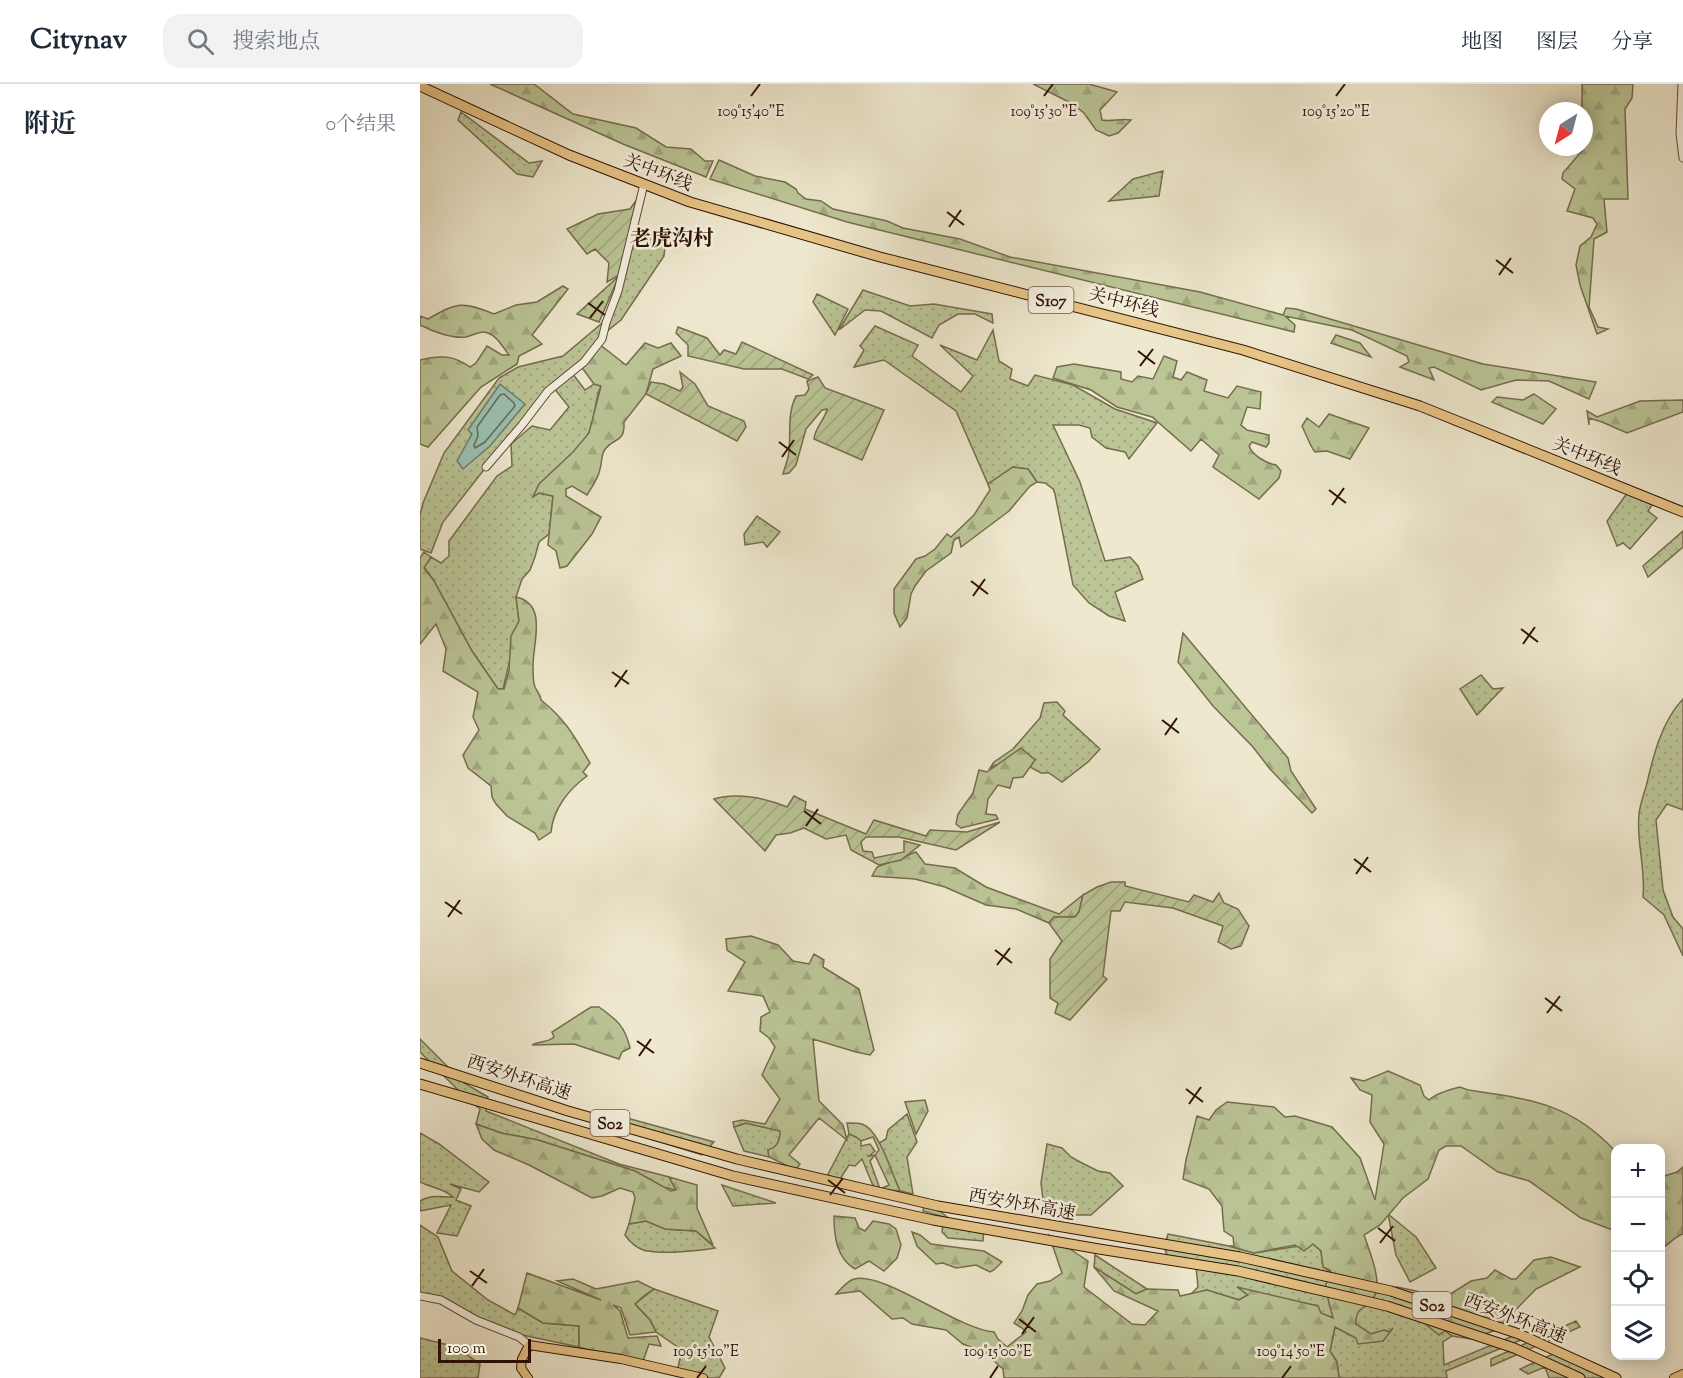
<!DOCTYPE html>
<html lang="zh">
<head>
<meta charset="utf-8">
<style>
  :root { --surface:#fff; --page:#f2f2f3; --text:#1f2937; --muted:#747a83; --line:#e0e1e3 }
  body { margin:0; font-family:"Sorts Mill Goudy","Noto Serif SC",serif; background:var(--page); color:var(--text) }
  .controls { position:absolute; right:18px; bottom:18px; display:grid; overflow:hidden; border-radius:12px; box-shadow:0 3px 15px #0003 }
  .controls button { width:54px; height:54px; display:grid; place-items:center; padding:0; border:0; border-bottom:2px solid var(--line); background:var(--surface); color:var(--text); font:30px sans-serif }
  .compass { position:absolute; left:1119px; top:18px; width:54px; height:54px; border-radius:50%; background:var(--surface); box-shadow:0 3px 15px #0003; rotate:216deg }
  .scale { position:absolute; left:18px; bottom:15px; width:93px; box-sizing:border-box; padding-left:6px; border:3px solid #301305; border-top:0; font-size:16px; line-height:21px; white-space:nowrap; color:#301305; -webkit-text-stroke:4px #f4f0df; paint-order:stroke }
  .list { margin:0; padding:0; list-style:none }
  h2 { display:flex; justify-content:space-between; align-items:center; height:78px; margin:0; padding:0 24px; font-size:26px }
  h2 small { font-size:20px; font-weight:400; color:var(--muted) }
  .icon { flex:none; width:33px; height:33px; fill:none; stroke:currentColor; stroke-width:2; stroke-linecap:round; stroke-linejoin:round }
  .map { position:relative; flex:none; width:1263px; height:1294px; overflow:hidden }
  header { display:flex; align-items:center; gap:36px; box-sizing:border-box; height:84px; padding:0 30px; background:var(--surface); border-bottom:2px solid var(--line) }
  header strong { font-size:28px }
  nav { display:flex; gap:33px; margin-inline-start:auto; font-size:21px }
  .search { width:420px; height:54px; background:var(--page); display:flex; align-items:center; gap:15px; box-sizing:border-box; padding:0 21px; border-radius:18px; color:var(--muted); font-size:22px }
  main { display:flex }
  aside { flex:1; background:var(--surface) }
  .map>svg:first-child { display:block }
  .grass { fill:url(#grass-dots); stroke:#766c4e; stroke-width:1.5 }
  .forest { fill:url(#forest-firs); stroke:#766c4e; stroke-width:1.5 }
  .garden { fill:url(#garden-furrows); stroke:#766c4e; stroke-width:1.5 }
  .water { fill:#9bc1b2; stroke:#707b6d; stroke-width:1.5 }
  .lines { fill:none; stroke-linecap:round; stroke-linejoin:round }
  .shore { stroke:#666a5c; stroke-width:1.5 }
  .minor-casing { stroke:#604837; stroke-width:9 }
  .major-casing { stroke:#301305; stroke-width:10 }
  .highway-casing { stroke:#301305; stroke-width:11 }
  .minor { stroke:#f4f0df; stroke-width:7 }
  .major { stroke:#e7c487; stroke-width:8 }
  .highway { stroke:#e7c487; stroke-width:9 }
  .ticks { fill:none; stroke:#301305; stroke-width:2 }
  .labels { text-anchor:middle; stroke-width:5; stroke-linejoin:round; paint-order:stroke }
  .shield { fill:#f4f0df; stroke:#6b5546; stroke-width:1.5 }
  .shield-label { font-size:16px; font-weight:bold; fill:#301305 }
  .street-label { font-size:18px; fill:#301305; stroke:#f4f0df }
  .quarter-label { font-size:21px; font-weight:bold; fill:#301305; stroke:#f4f0df }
  .ticks-label { font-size:15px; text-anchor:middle; fill:#301305; stroke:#f4f0df; stroke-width:5; stroke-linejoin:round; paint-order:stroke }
</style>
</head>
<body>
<header>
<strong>Citynav</strong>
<div class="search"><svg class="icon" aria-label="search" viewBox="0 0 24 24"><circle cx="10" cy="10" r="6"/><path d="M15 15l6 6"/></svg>搜索地点</div>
<nav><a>地图</a><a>图层</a><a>分享</a></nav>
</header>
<main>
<aside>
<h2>附近<small>0个结果</small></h2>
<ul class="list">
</ul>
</aside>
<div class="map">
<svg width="1263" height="1294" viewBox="0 0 1263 1294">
  <defs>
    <pattern id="grass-dots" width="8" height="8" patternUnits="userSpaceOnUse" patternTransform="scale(1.5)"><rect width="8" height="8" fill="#bbc596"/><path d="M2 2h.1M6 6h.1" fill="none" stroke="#a1a880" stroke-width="1.8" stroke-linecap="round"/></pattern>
    <pattern id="forest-firs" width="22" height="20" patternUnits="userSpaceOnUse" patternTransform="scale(1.5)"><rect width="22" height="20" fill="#bbc596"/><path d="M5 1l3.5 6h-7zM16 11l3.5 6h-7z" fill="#a1a880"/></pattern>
    <pattern id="garden-furrows" width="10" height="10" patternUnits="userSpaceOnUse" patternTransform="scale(1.5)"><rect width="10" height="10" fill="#bbc596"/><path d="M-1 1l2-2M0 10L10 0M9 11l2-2" fill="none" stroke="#a1a880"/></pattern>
  </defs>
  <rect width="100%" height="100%" fill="#eee8ce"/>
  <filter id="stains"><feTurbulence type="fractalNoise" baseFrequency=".00333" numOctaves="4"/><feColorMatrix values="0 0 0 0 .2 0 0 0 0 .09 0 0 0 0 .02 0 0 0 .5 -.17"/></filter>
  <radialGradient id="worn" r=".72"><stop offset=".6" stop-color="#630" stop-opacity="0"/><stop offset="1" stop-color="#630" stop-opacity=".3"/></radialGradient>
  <path class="grass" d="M 41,28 L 109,79 L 122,77 L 113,93 L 97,90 L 38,36 Z
    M 743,87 L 739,112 L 689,117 L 713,95 Z
    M 211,146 L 245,162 L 244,172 L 201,236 L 186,248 L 151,287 L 128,304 L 23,438 L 11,469 L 0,465 L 0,431 L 3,419 L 24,369 L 79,294 L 98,283 L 143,272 L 181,240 L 199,206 Z
    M 199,192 L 179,238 L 157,230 Z
    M 443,206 L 490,222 L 514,220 L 572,230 L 573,239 L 555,230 L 538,230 L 519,241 L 512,254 L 461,227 L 445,226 L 419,246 Z
    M 397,210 L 428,225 L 415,251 L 393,218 Z
    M 455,242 L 498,261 L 492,272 L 541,308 L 553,292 L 520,261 L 557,276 L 573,246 L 579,277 L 592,285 L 590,295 L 608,302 L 615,291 L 653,301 L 695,325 L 737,339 L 709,375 L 705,368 L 686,364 L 672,353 L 670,344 L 659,341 L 633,341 L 660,398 L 685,477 L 710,473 L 718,482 L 723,495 L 695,508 L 705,537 L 689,532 L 669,519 L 653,501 L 635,410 L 633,405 L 625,399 L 617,398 L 608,385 L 593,383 L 568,400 L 536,327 L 464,276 L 434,283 L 444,266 L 440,262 Z
    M 152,289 L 165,306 L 174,300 L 181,302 C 174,316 176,333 169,348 C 157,373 125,386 114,412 L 119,409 L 133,412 L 129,450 L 119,458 L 115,473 L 110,486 L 102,495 L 96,513 L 99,537 L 83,605 L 78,605 L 52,567 L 14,497 L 4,483 L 11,473 L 21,479 L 29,472 L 29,457 L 77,392 L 92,382 L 91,360 L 112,342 L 130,346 L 149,323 L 133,303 Z
    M 1208,408 L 1232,421 L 1228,427 L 1237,434 L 1210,465 L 1203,459 L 1197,462 L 1187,437 Z
    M 337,432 L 360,448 L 347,463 L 343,458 L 325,461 L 324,450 Z
    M 1263,447 L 1263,463 L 1228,493 L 1223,482 Z
    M 1061,591 L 1073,605 L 1083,604 L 1057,631 L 1040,605 Z
    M 1263,615 L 1263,726 L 1247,720 L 1236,736 L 1243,806 L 1253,833 L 1263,845 L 1263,872 L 1244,831 L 1223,813 C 1226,786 1216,757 1219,730 C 1220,721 1223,712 1226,703 C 1233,673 1241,638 1263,615 Z
    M 637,618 L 645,627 L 643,631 L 680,665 L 668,678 L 642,698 L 629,689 L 621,689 L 610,683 L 615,676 L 576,681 L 570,684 L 574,678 L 593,665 L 620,634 L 624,619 Z
    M 0,955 L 44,999 L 68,1013 L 66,1027 L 199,1080 L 249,1093 L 256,1106 L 243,1103 L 215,1087 L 118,1056 L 81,1049 L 56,1040 L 60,1025 L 45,1013 L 0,968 Z
    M 487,1030 L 497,1058 L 487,1073 L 493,1110 L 480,1107 L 459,1059 L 466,1055 L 468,1046 Z
    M 196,1031 L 294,1058 L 282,1071 L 218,1051 L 200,1039 Z
    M 326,1039 L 360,1047 C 360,1056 358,1063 348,1066 L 349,1073 L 324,1067 L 314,1043 Z
    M 0,1049 L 19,1060 L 69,1098 L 59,1108 L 30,1100 L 41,1105 L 36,1116 L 51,1122 L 37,1152 L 17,1149 L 31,1121 L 0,1127 L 0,1117 C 11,1110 21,1113 33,1113 C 22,1103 13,1105 0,1098 Z
    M 429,1050 L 437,1053 L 441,1057 L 441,1062 L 450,1060 L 455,1067 L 449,1072 L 455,1071 L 450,1077 L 460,1105 L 454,1104 L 442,1075 L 435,1082 L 429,1081 L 418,1098 L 406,1094 Z
    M 627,1060 L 642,1064 L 651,1073 L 660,1078 L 678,1087 L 690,1089 L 703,1102 L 671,1131 L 625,1131 L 621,1099 Z
    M 302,1101 L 356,1119 L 313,1122 Z
    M 505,1115 L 537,1141 L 564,1145 L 563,1157 L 528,1154 L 522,1148 L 524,1133 L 503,1127 Z
    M 968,1130 L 996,1153 L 1016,1184 L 990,1198 L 976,1171 Z
    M 226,1137 L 245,1145 L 276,1147 L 295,1164 C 278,1167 245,1170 228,1167 C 219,1166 210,1159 205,1151 L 209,1140 Z
    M 0,1141 L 18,1153 L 32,1187 L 68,1216 L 95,1231 L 98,1224 L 123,1239 L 159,1242 L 159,1263 L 74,1245 L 19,1215 L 0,1214 Z
    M 748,1150 L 809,1162 L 834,1169 L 893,1160 L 901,1167 L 903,1183 L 911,1188 L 905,1204 L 914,1234 L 819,1204 L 828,1211 L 819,1216 L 787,1206 L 770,1211 L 778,1203 L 776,1183 L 750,1179 L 744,1163 Z
    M 675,1171 L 727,1205 L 716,1210 L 674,1183 Z
    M 977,1203 L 996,1207 L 1019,1216 L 1013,1221 L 1025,1246 L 1032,1252 L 1023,1258 L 1024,1281 L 1100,1249 L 1108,1253 L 1026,1287 L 1027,1294 L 919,1294 L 917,1278 L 910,1267 L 915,1243 L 936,1254 L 963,1257 L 969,1248 L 964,1246 L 951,1250 L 936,1240 L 935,1231 L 940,1225 L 950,1219 L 956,1209 Z
    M 234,1205 L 298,1227 L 289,1253 L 305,1284 L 299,1294 L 282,1294 L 257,1288 L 262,1266 L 236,1248 L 230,1236 L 215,1220 Z
    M 1156,1237 L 1160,1243 L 1071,1282 L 1071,1275 Z
    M 0,1254 L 36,1263 L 60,1280 L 58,1294 L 0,1294 Z
    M 1142,1266 L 1164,1277 L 1183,1294 L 1129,1294 L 1125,1283 L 1108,1290 L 1100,1285 Z"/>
  <path class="forest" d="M 70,0 L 114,0 L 153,30 L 216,44 L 246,63 L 271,65 L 285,77 L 293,77 L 286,93 L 203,60 Z
    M 613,0 L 669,0 L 697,8 L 680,26 L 682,36 C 693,38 700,34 711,36 L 698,49 L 689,52 L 676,46 L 664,29 L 651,19 Z
    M 1162,0 L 1213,0 L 1212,14 L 1205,25 L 1208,115 L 1184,115 L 1187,148 L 1174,155 L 1169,223 L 1178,243 L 1188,245 L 1177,250 L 1160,201 L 1156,181 L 1160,162 L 1171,153 L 1177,140 L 1173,134 L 1147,127 L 1155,105 L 1142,95 L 1143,89 L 1167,61 L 1164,27 L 1162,27 Z
    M 299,76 L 335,92 L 365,98 L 376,105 L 378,109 L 386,115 L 401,117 L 413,125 L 467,137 L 483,144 L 540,155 L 590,173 L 780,208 L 863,231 L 866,224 L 876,225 L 1063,280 L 1176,298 L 1169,315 L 1129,297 L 1096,296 L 1061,306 L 1014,283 L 1009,284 L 1014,296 L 980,283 L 989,278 L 987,272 L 932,246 L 865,232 L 875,241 L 874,248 L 427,138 L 290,95 Z
    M 143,202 L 148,205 L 112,251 L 122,260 L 99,272 L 97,280 L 61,303 L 8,363 L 0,360 L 0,276 C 20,271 33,271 50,283 L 56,279 L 67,262 L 82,271 L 89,271 C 83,264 79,254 70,250 C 61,245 55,251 46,253 C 33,255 11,247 0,241 L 0,232 L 8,235 C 37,218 43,217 74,230 L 96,221 L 117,218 Z
    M 916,251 L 940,259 L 951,273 L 911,259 Z
    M 225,259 L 238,264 L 251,259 L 261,272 L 233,285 L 226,310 L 204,338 C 205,361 193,352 184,367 C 181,372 182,379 180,385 C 178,395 172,403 167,411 L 152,402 L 146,405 L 146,412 L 181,433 L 172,450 L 147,482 L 140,484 L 136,467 L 128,461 L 133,412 L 119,409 L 113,413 L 119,400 L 153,368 L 169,349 L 181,302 L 174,300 L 160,281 L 179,260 L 206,281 Z
    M 744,272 L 757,277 L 753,293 L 761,296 L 767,288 L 787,296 L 784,307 L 808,314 L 817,302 L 841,308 L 840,325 L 827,323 L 821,341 L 827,346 L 849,351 L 849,359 L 846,363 L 832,358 L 829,362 C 833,372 846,379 856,381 L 861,387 L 859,394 L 839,415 L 793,383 L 799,371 L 781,355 L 771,367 L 732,333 L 697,323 L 671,306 L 633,294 L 637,283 L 654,280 L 701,288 L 701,295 L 712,298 L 718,292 L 733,295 Z
    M 1114,310 L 1136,325 L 1123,340 L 1072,318 L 1077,313 L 1103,316 Z
    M 1263,316 L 1263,328 L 1207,349 L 1182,338 L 1169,334 L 1169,341 L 1167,327 L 1177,333 L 1220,317 Z
    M 909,330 L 949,344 L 930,375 L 907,367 L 895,368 C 890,362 886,350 882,342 L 887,334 L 899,343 Z
    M 593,383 L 608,385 L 617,398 L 610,402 L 589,427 L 541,463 L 539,453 L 534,456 L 531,469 L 506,487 L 495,502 L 491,510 L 487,534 L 480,543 L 474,529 L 474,505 L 496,475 L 505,472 L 515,465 L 527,450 L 531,453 L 554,431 L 570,406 L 568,400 Z
    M 4,468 L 11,473 L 4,484 L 14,497 L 52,567 L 78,605 L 84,605 L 89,587 L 91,552 L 99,537 L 96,513 C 129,520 112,561 113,584 C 113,590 113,598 115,603 C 118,609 120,610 121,616 C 146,636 154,652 170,679 L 163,688 L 167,692 C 149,705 133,725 131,748 L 119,756 L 115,749 L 87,732 L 76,720 L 72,713 L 71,702 L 48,684 L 43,671 L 59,646 L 53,633 L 58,608 L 23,587 L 26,565 L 16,540 L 0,560 L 0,474 Z
    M 763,549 L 868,674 L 871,687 L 896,725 L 892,729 L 850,685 L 833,663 L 793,622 L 758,578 Z
    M 601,664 L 615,676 L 603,693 L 593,694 L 590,704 L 578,701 L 568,715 L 566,730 L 576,731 L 578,735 L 541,744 L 536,740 L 538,730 L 553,709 L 559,686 L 567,688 Z
    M 496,768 L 505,780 L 535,784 L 566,803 L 639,830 L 663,811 L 659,828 L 655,833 L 634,833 L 629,839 L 596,825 L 566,821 L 525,803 L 495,795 L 452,792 L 457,783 Z
    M 331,852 L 358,861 L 373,877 L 389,880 L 394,870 L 404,876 L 403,883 L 439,905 L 454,966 L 450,971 L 436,968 L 393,955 L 399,1017 L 423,1041 L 427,1056 L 399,1034 L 369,1071 L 380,1080 L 376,1086 L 349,1073 L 348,1066 C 358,1063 360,1056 360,1047 L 326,1039 L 314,1043 L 313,1038 L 322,1036 L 345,1040 L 360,1015 L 342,991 L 355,963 L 349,954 L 340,947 L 341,933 L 350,928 L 343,912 L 308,907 L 325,878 L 307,866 L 306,855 Z
    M 171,923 L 179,923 C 197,936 205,942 210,964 L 202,968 L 199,975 L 154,960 L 112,961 C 120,957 127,959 134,953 L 132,948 Z
    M 968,987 L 1000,1001 L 1004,1012 L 1009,1016 C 1015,1010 1032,1005 1040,1003 L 1048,1006 C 1109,1015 1151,1019 1195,1067 L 1195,1147 L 1161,1134 L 1109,1097 L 1078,1088 L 1041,1062 L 1026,1062 L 1019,1066 L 1008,1095 L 983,1114 L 960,1141 L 944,1151 C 949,1166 962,1196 955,1211 C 949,1226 935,1220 936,1240 L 951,1250 L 964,1246 L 969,1248 L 973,1244 L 963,1257 L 938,1260 L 936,1254 L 915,1243 L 910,1267 L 917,1278 L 919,1294 L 584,1294 L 583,1285 L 565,1269 L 543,1260 L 526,1246 L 492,1240 L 483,1234 L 472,1235 L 440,1207 L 416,1210 C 421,1205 427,1197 434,1195 C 464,1187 537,1245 574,1248 L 578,1255 L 587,1263 L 606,1248 L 602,1244 L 594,1239 L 602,1227 L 608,1211 L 617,1200 L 630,1197 L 642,1189 L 629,1151 L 668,1177 L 664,1203 L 712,1240 L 725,1241 L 738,1227 L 694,1207 L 674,1183 L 716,1210 L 727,1205 L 758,1206 L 760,1212 L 787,1206 L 819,1216 L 828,1211 L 817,1203 L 898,1222 L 901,1229 L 913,1234 L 905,1203 L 911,1188 L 910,1186 L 903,1183 L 901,1167 L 893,1160 L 884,1167 L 875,1161 L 834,1169 L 809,1162 L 814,1162 L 813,1153 L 804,1147 L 802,1122 L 789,1105 L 763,1095 L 766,1076 L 777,1032 L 789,1036 L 796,1026 L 807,1018 L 854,1023 L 865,1033 L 875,1032 L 912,1043 L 940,1074 L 955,1116 L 964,1060 L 950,1038 L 952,1011 L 940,1006 L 931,994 L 944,997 Z
    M 505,1016 L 508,1027 L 496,1050 L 485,1018 Z
    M 427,1039 C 432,1039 438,1039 442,1040 C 460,1046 472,1091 480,1107 L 460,1105 L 469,1101 L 455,1071 L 459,1066 L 453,1053 L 441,1057 L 436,1053 L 429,1050 Z
    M 56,1040 L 81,1049 L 118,1056 L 215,1087 L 251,1107 L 256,1106 L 249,1093 L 277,1101 L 277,1124 L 293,1161 L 276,1147 L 245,1145 L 226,1137 L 209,1140 L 215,1114 L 213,1108 L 200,1104 L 182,1112 L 172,1114 L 109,1081 L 74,1066 L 62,1055 Z
    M 1263,1083 L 1263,1150 C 1253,1153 1249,1162 1241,1164 L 1241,1093 L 1257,1088 Z
    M 414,1132 L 435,1134 L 439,1144 L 445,1147 L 453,1137 L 469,1140 L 476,1145 L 481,1161 L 477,1174 L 464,1187 L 449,1177 L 435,1185 C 416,1174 414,1151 414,1132 Z
    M 492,1148 L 500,1151 L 511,1160 L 564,1167 L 582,1178 L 574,1186 L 570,1188 L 556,1181 L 536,1184 L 523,1179 L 516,1180 L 497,1162 Z
    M 1131,1173 L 1160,1183 L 1116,1205 L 1076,1246 L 1051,1255 L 1032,1252 L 1025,1247 L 1019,1251 L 993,1230 L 1013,1221 L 1051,1197 L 1067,1194 L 1075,1186 L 1091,1195 L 1096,1195 L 1114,1176 Z
    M 107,1189 L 181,1216 L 137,1197 L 153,1195 L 176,1205 L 218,1197 L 234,1205 L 225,1211 L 215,1220 L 230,1236 L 236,1248 L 210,1251 L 201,1224 L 193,1221 L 200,1227 L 208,1254 L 237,1252 L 241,1262 L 229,1260 L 222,1280 L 159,1263 L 159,1242 L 123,1239 L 98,1224 Z"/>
  <path class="garden" d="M 218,114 L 201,190 L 187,198 L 189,179 L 175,165 L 167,170 L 147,145 L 178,130 L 210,125 Z
    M 258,243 L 287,254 L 300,271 L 304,266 L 316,270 L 322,258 L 393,291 L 388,295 L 362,285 L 324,285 L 268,272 L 268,261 L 256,249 Z
    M 260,288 L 275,300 L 288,322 L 324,337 L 326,343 L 317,357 L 226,310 L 231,298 L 244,300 L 260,307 L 263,303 Z
    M 398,293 L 405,304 L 464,326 L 442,376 L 394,355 C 395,343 405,336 407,325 L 402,326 L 386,345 L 376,381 L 369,389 L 363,390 C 365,382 369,374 369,366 C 371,347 367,330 376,312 L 385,311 L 389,305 L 387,297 Z
    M 374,712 L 386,718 L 385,725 L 446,750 L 454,736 L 506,752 L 510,746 L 547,748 L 580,738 L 536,766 L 479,753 L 446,753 L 441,758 L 443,767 L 452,768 L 454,774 L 484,768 L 484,757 L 500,761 L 481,776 L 459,781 L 431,766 L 426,751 L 406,755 L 384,744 L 370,749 L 356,751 L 345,767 L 294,715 C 316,708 346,714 367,723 Z
    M 691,798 L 705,798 L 705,802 L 769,818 L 774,811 L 793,818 L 799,809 L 804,819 L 818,825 L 829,842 L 821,862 L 811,865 L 798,858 L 803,842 L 753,824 L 705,818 L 700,827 L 691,827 L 683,892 L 687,895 L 650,936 L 635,929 L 638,919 L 630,914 L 630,875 L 642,857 L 629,839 L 634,833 L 655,833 L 659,828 L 663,811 L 677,803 Z"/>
  <path class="water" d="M 80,300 L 105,320 L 70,362 L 43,385 L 37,377 L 52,350 L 48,346 Z"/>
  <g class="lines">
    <path class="shore" d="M 84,310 L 94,319 L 95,322 L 65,358 L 55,364 L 54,361 L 58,352 L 57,343 L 80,311 Z"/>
    <g class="minor-casing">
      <path id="minor" d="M 1262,0 L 1260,50 L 1263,74
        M 66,383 L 102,341 L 128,307 L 164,278 L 182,255 L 186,239 L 198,207 L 224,100
        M 0,1212 L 21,1216 L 56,1236 L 99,1253 L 109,1261"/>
    </g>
    <g class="major-casing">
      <path id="major" d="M 108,1294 L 101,1284 L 102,1275 L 109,1261 L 201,1275 L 283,1294
        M 1254,1294 L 1263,1290"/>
    </g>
    <g class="highway-casing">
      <path id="highway" d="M 0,2 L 149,71 L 270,118 L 460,173 L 823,266 L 1000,322 L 1263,428
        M 0,979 L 148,1027 L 317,1075 L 518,1122 L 820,1173 L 971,1207 L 1099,1250 L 1196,1294
        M 0,1000 L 313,1092 L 513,1136 L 679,1165 L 818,1187 L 967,1222 L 1094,1264 L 1160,1294"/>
    </g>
    <use href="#minor" class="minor"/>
    <use href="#major" class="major"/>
    <use href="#highway" class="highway"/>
  </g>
  <path class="ticks" d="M 331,12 L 340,0M 624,12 L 633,0M 916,12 L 925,0M 527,128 L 544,141M 529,143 L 541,126M 1076,176 L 1093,189M 1079,191 L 1091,174M 168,219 L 185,231M 170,234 L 183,217M 718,267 L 735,280M 720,282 L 733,265M 359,358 L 376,371M 362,373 L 374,356M 909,406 L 926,419M 912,421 L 924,404M 551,497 L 568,510M 553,512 L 565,495M 1101,545 L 1118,558M 1103,560 L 1115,543M 192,588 L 209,600M 195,603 L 207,586M 742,636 L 759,649M 745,651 L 757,634M 384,727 L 401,740M 386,742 L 398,725M 934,775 L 951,788M 936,790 L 948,773M 25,818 L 42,830M 28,833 L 40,816M 575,866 L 592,879M 577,881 L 590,864M 1125,914 L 1142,927M 1127,929 L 1140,912M 217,957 L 234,969M 219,972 L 231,955M 766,1005 L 783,1018M 769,1020 L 781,1003M 408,1096 L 425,1109M 410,1111 L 423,1094M 958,1144 L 975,1157M 960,1159 L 973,1142M 50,1187 L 67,1199M 52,1202 L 64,1185M 599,1235 L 616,1248M 602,1250 L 614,1233M 277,1294 L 286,1282M 570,1294 L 578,1282M 862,1294 L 871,1282"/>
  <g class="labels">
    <g class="shield">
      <rect x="608.5" y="203" width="45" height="26" rx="4.5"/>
      <rect x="170.5" y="1026" width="39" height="26" rx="4.5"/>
      <rect x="992.5" y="1208" width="39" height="26" rx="4.5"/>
    </g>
    <g class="shield-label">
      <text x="631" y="222">S107</text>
      <text x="190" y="1045">S02</text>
      <text x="1012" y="1227">S02</text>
    </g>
    <g class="street-label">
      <text transform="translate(238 88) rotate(21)" y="6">关中环线</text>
      <text transform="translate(704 218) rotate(14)" y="6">关中环线</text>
      <text transform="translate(1167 372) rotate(22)" y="6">关中环线</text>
      <text transform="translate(99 993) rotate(18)" y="6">西安外环高速</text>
      <text transform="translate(602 1120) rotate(10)" y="6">西安外环高速</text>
      <text transform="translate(1095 1234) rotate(21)" y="6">西安外环高速</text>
    </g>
    <g class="quarter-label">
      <text x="252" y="161">老虎沟村</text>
    </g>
  </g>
  <g class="ticks-label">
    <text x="331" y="32">109°15'40"E</text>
    <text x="624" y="32">109°15'30"E</text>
    <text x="916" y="32">109°15'20"E</text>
    <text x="286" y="1272">109°15'10"E</text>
    <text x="578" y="1272">109°15'00"E</text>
    <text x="871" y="1272">109°14'50"E</text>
  </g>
  <rect width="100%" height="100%" filter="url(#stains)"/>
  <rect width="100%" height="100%" fill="url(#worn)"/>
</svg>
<div class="controls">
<button>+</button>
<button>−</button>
<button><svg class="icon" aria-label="locate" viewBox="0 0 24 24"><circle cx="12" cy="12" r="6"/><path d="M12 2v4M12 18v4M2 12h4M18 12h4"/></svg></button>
<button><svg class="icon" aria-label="layers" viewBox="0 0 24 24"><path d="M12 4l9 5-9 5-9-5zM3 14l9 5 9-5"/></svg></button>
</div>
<svg class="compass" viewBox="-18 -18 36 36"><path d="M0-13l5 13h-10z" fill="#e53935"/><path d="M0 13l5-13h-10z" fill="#747a83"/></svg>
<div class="scale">100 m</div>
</div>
</main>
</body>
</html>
